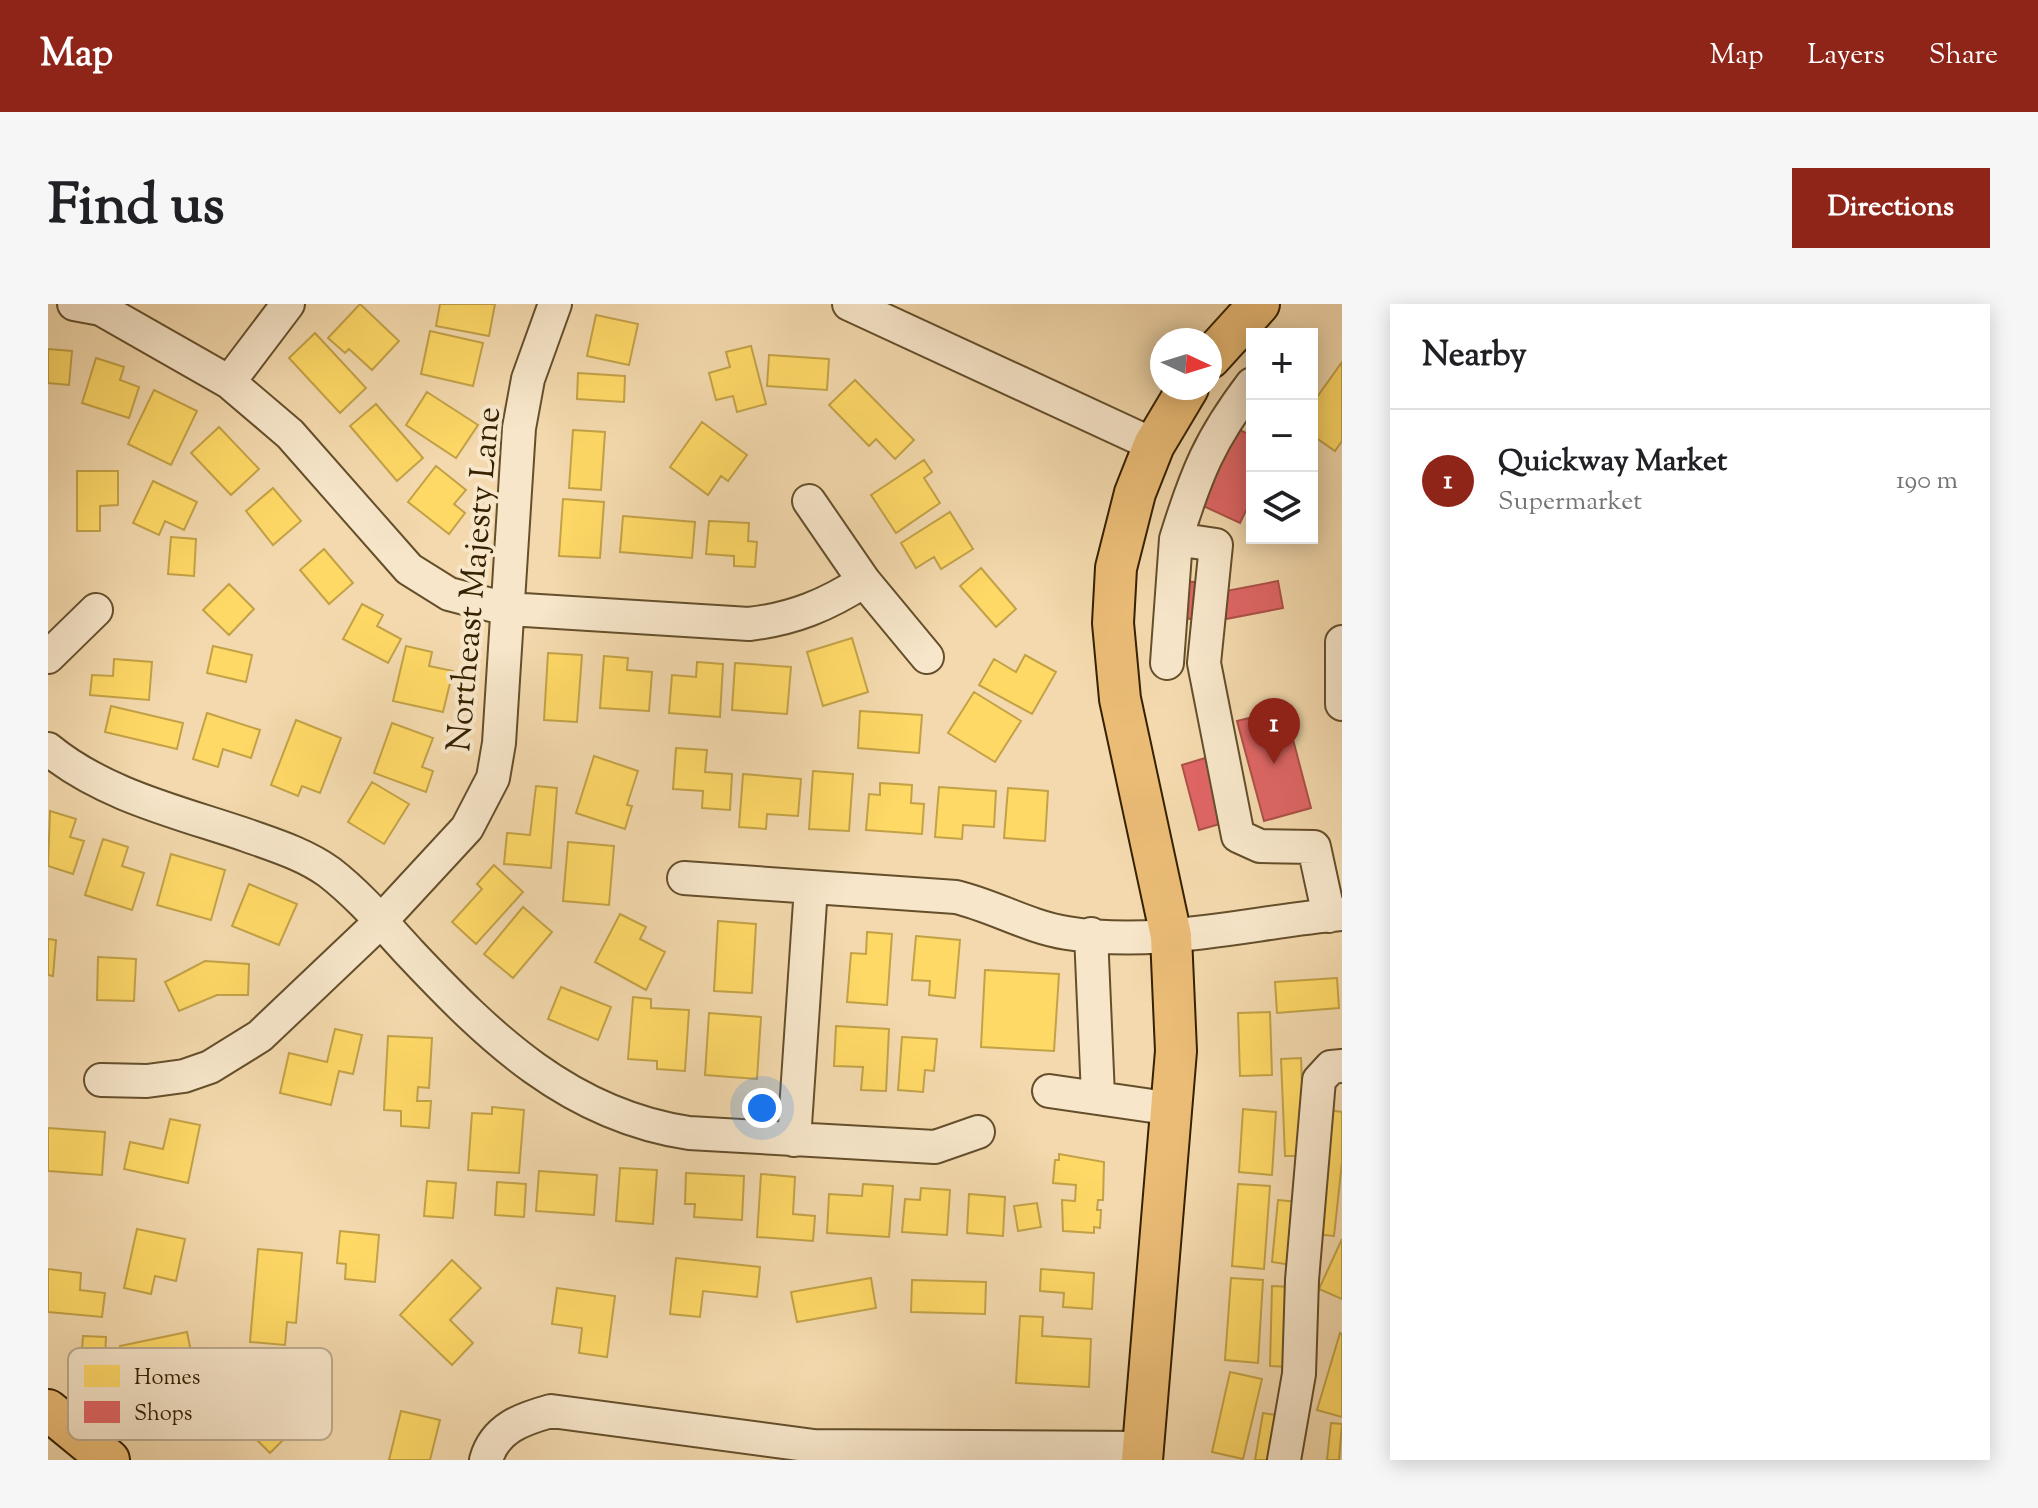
<!DOCTYPE html>
<html lang="en">
<head>
<meta charset="utf-8">
<style>
  :root { --surface:#fff; --page:#f6f6f6; --text:#202124; --muted:#757577; --line:#e0e0e0; --accent:#8f2418 }
  body { margin:0; font-family:"Sorts Mill Goudy",serif; background:var(--page); color:var(--text) }
  .controls { position:absolute; right:24px; top:24px; display:grid; overflow:hidden; border-radius:0px; box-shadow:0 4px 20px #0003 }
  .controls button { width:72px; height:72px; display:grid; place-items:center; padding:0; border:0; border-bottom:2px solid var(--line); background:var(--surface); color:var(--text); font:40px sans-serif }
  .compass { position:absolute; left:1102px; top:24px; width:72px; height:72px; border-radius:50%; background:var(--surface); box-shadow:0 4px 20px #0003; rotate:94deg }
  .you { position:absolute; left:714px; top:804px; width:28px; height:28px; margin:-20px; border:6px solid #fff; border-radius:50%; background:#1a73e8; box-shadow:0 0 0 12px #1a73e833 }
  .badge { display:grid; place-items:center; width:52px; height:52px; border-radius:50%; background:var(--accent); color:#fff; font-size:26px; font-weight:700 }
  .pin { position:absolute; translate:-50% -66px; filter:drop-shadow(0 2px 4px #0008) }
  .pin::after { content:''; position:absolute; top:42px; width:28px; height:24px; background:inherit; clip-path:polygon(0 0,100% 0,50% 100%) }
  .list { margin:0; padding:0; list-style:none }
  h2 { display:flex; justify-content:space-between; align-items:center; height:104px; margin:0; padding:0 32px; font-size:34px }
  h2 small { font-size:26px; font-weight:400; color:var(--muted) }
  .list li { display:grid; grid-template-columns:52px 1fr auto; gap:24px; align-items:center; box-sizing:border-box; height:144px; padding:0 32px; border-top:2px solid var(--line) }
  .list b { display:block; font-size:30px; white-space:nowrap }
  .list p { margin:0; font-size:26px; white-space:nowrap; color:var(--muted) }
  .list em { font-size:26px; font-style:normal; color:var(--muted) }
  .icon { flex:none; width:44px; height:44px; fill:none; stroke:currentColor; stroke-width:2; stroke-linecap:round; stroke-linejoin:round }
  .map { position:relative; flex:none; width:1294px; height:1156px; overflow:hidden; border-radius:0px }
  header { display:flex; align-items:center; gap:48px; box-sizing:border-box; height:112px; padding:0 40px; background:var(--accent); color:#fff }
  header strong { font-size:38px }
  nav { display:flex; gap:44px; margin-inline-start:auto; font-size:28px }
  .intro { display:flex; align-items:center; justify-content:space-between; box-sizing:border-box; height:192px; padding:0 48px }
  h1 { margin:0; font-size:56px }
  .button { padding:20px 36px; border-radius:0px; background:var(--accent); color:#fff; font-size:28px; font-weight:700 }
  main { display:flex; gap:48px; padding:0 48px }
  aside { flex:1; background:var(--surface); border-radius:0px; box-shadow:0 4px 20px #0003 }
  .map>svg:first-child { display:block }
  .homes { fill:#ffd966; stroke:#c3a247; stroke-width:2 }
  .shops { fill:#e06666; stroke:#ad5147; stroke-width:2 }
  .lines { fill:none; stroke-linecap:round; stroke-linejoin:round }
  .minor-casing { stroke:#654f2b; stroke-width:36 }
  .major-casing { stroke:#362100; stroke-width:44 }
  .minor { stroke:#f7e6ca; stroke-width:32 }
  .major { stroke:#eabc76; stroke-width:40 }
  .labels { text-anchor:middle; stroke-width:8; stroke-linejoin:round; paint-order:stroke }
  .street-label { font-size:34px; fill:#362100; stroke:#f7e6ca }
  .key { fill:#f7e6ca; stroke:#bdab8d; stroke-width:2 }
  .key-label { font-size:22px; fill:#362100 }
</style>
</head>
<body>
<header>
<strong>Map</strong>
<nav><a>Map</a><a>Layers</a><a>Share</a></nav>
</header>
<div class="intro"><h1>Find us</h1><a class="button">Directions</a></div>
<main>
<div class="map">
<svg width="1294" height="1156" viewBox="0 0 1294 1156">
  <rect width="100%" height="100%" fill="#f3d9ad"/>
  <filter id="stains"><feTurbulence type="fractalNoise" baseFrequency=".0025" numOctaves="4"/><feColorMatrix values="0 0 0 0 .2 0 0 0 0 .09 0 0 0 0 .02 0 0 0 .5 -.17"/></filter>
  <radialGradient id="worn" r=".72"><stop offset=".6" stop-color="#630" stop-opacity="0"/><stop offset="1" stop-color="#630" stop-opacity=".3"/></radialGradient>
  <path class="homes" d="M 312,0 L 351,37 L 324,66 L 301,45 L 297,49 L 280,34 Z
    M 392,0 L 447,0 L 441,32 L 388,22 Z
    M 548,11 L 590,20 L 581,61 L 539,52 Z
    M 382,27 L 435,39 L 425,82 L 373,70 Z
    M 267,29 L 318,84 L 292,109 L 241,54 Z
    M 703,42 L 718,100 L 689,108 L 685,92 L 668,96 L 661,69 L 682,63 L 678,48 Z
    M 0,45 L 24,47 L 21,81 L 0,79 Z
    M 721,51 L 781,55 L 779,86 L 719,82 Z
    M 48,54 L 76,63 L 72,76 L 91,83 L 81,114 L 34,99 Z
    M 1294,58 L 1294,137 L 1287,147 L 1264,131 L 1264,100 Z
    M 530,69 L 577,72 L 576,98 L 529,95 Z
    M 807,76 L 866,136 L 847,155 L 828,135 L 821,142 L 781,101 Z
    M 106,86 L 149,107 L 123,161 L 80,140 Z
    M 379,88 L 430,121 L 408,154 L 358,121 Z
    M 328,100 L 375,154 L 349,177 L 302,122 Z
    M 654,118 L 699,151 L 680,177 L 673,172 L 660,191 L 622,163 Z
    M 171,123 L 211,165 L 183,191 L 143,149 Z
    M 525,126 L 557,128 L 553,186 L 521,184 Z
    M 876,156 L 884,168 L 876,174 L 892,199 L 848,229 L 823,191 Z
    M 388,162 L 418,186 L 406,200 L 417,209 L 401,230 L 360,198 Z
    M 29,167 L 70,167 L 70,201 L 52,202 L 52,227 L 29,227 Z
    M 105,177 L 149,198 L 136,226 L 117,217 L 111,231 L 85,219 Z
    M 225,184 L 253,217 L 225,241 L 198,207 Z
    M 515,195 L 556,198 L 552,254 L 511,252 Z
    M 902,208 L 925,245 L 893,265 L 886,253 L 868,264 L 853,239 Z
    M 575,212 L 647,218 L 644,254 L 572,248 Z
    M 661,217 L 701,219 L 700,237 L 709,238 L 707,263 L 686,262 L 686,252 L 658,250 Z
    M 123,233 L 148,235 L 146,272 L 120,270 Z
    M 276,245 L 305,279 L 281,300 L 252,266 Z
    M 933,264 L 968,305 L 948,323 L 912,282 Z
    M 181,280 L 206,305 L 181,331 L 155,306 Z
    M 314,300 L 335,311 L 329,322 L 353,335 L 340,359 L 295,335 Z
    M 804,334 L 820,388 L 775,402 L 759,348 Z
    M 165,342 L 204,351 L 198,378 L 159,369 Z
    M 358,342 L 384,348 L 381,362 L 405,367 L 395,408 L 345,397 Z
    M 500,349 L 534,351 L 529,418 L 496,416 Z
    M 977,351 L 1008,368 L 984,410 L 931,381 L 946,355 L 968,368 Z
    M 556,352 L 580,354 L 579,366 L 604,368 L 601,407 L 552,404 Z
    M 66,355 L 104,358 L 101,396 L 42,391 L 44,371 L 65,372 Z
    M 649,358 L 675,360 L 672,413 L 621,409 L 624,371 L 648,373 Z
    M 687,359 L 743,363 L 739,410 L 684,406 Z
    M 926,388 L 973,417 L 947,458 L 900,429 Z
    M 63,402 L 135,419 L 129,445 L 57,428 Z
    M 812,407 L 874,411 L 871,449 L 810,444 Z
    M 159,409 L 212,426 L 203,454 L 175,445 L 170,463 L 145,455 Z
    M 248,416 L 293,434 L 272,489 L 254,482 L 250,492 L 223,481 Z
    M 344,419 L 385,434 L 374,463 L 385,467 L 378,488 L 326,469 Z
    M 628,444 L 659,446 L 657,468 L 684,470 L 682,506 L 654,504 L 655,487 L 625,485 Z
    M 546,452 L 590,467 L 579,501 L 584,502 L 577,525 L 528,509 Z
    M 765,467 L 805,470 L 801,527 L 761,525 Z
    M 695,470 L 753,475 L 750,512 L 719,510 L 718,525 L 691,523 Z
    M 324,478 L 361,500 L 336,540 L 300,518 Z
    M 832,479 L 864,481 L 863,499 L 876,500 L 874,530 L 818,526 L 821,490 L 832,491 Z
    M 488,482 L 509,484 L 503,564 L 456,560 L 459,529 L 482,531 Z
    M 891,483 L 948,487 L 946,523 L 915,521 L 914,535 L 887,533 Z
    M 960,484 L 1000,487 L 997,537 L 956,534 Z
    M 2,507 L 28,515 L 22,533 L 36,537 L 25,570 L 0,562 Z
    M 55,535 L 80,543 L 74,562 L 96,569 L 84,606 L 37,591 Z
    M 520,538 L 566,542 L 561,601 L 515,597 Z
    M 123,550 L 177,566 L 163,616 L 109,601 Z
    M 446,561 L 475,588 L 428,640 L 404,618 L 434,585 L 429,580 Z
    M 201,580 L 249,600 L 231,641 L 184,622 Z
    M 475,603 L 504,628 L 465,674 L 436,650 Z
    M 572,610 L 598,623 L 592,635 L 617,648 L 598,686 L 547,658 Z
    M 670,617 L 708,620 L 704,689 L 666,687 Z
    M 819,628 L 844,630 L 839,701 L 799,698 L 803,649 L 818,650 Z
    M 868,632 L 912,636 L 907,694 L 881,691 L 882,677 L 864,676 Z
    M 0,635 L 8,636 L 5,672 L 0,671 Z
    M 50,653 L 88,655 L 86,697 L 49,696 Z
    M 157,657 L 201,660 L 200,691 L 169,691 L 131,707 L 117,678 Z
    M 937,666 L 1011,670 L 1006,747 L 933,743 Z
    M 1289,674 L 1291,704 L 1229,709 L 1227,678 Z
    M 513,683 L 563,703 L 550,736 L 500,715 Z
    M 585,693 L 603,695 L 603,704 L 641,706 L 637,767 L 609,765 L 609,757 L 580,755 Z
    M 1222,708 L 1224,771 L 1192,772 L 1190,709 Z
    M 661,709 L 713,713 L 709,775 L 657,771 Z
    M 788,722 L 841,725 L 838,787 L 813,786 L 815,763 L 786,762 Z
    M 287,725 L 314,731 L 305,770 L 291,767 L 283,801 L 232,789 L 241,749 L 279,758 Z
    M 340,732 L 384,734 L 381,784 L 370,783 L 369,797 L 383,797 L 381,824 L 353,822 L 353,807 L 336,806 Z
    M 854,733 L 889,735 L 886,767 L 877,766 L 875,788 L 850,786 Z
    M 1253,754 L 1257,852 L 1237,852 L 1233,755 Z
    M 444,803 L 476,806 L 471,869 L 420,866 L 424,809 L 444,810 Z
    M 1195,805 L 1228,808 L 1224,871 L 1191,868 Z
    M 1280,806 L 1294,808 L 1294,858 L 1286,932 L 1267,930 Z
    M 122,815 L 152,821 L 140,879 L 76,865 L 82,838 L 115,845 Z
    M 0,824 L 57,828 L 54,871 L 0,867 Z
    M 1011,850 L 1056,858 L 1055,896 L 1050,896 L 1049,906 L 1053,906 L 1052,924 L 1046,923 L 1046,929 L 1015,927 L 1014,896 L 1027,897 L 1028,881 L 1005,879 L 1007,856 L 1011,856 Z
    M 572,864 L 609,866 L 605,920 L 568,917 Z
    M 491,867 L 549,871 L 546,911 L 488,907 Z
    M 638,869 L 696,872 L 694,916 L 646,913 L 647,900 L 637,900 Z
    M 713,870 L 747,873 L 745,910 L 767,912 L 765,937 L 709,933 Z
    M 379,877 L 408,879 L 405,914 L 376,912 Z
    M 449,878 L 478,880 L 476,913 L 447,911 Z
    M 815,880 L 845,882 L 841,933 L 779,929 L 781,890 L 814,892 Z
    M 1190,880 L 1222,882 L 1216,965 L 1184,962 Z
    M 873,884 L 902,886 L 899,931 L 854,928 L 857,895 L 872,896 Z
    M 921,890 L 957,893 L 955,932 L 919,929 Z
    M 1230,896 L 1250,898 L 1244,961 L 1224,958 Z
    M 989,899 L 993,923 L 970,927 L 966,902 Z
    M 89,925 L 137,935 L 128,977 L 107,972 L 103,990 L 76,984 Z
    M 292,927 L 331,931 L 327,978 L 297,975 L 298,960 L 289,959 Z
    M 1294,935 L 1294,995 L 1271,985 Z
    M 210,945 L 254,949 L 248,1019 L 239,1018 L 237,1041 L 202,1038 Z
    M 628,954 L 712,963 L 709,993 L 655,987 L 652,1013 L 622,1010 Z
    M 404,956 L 433,984 L 402,1016 L 425,1039 L 404,1061 L 352,1011 Z
    M 0,965 L 33,969 L 32,986 L 57,989 L 54,1013 L 0,1008 Z
    M 993,965 L 1046,969 L 1044,1005 L 1015,1003 L 1016,989 L 992,987 Z
    M 823,974 L 828,1004 L 749,1018 L 743,988 Z
    M 1183,974 L 1215,976 L 1210,1059 L 1177,1056 Z
    M 864,976 L 938,978 L 937,1010 L 863,1008 Z
    M 1224,982 L 1243,983 L 1240,1063 L 1222,1062 Z
    M 509,984 L 567,992 L 559,1053 L 531,1049 L 534,1024 L 504,1020 Z
    M 972,1012 L 995,1013 L 994,1032 L 1043,1035 L 1041,1083 L 968,1079 Z
    M 139,1028 L 144,1052 L 123,1057 L 127,1075 L 82,1085 L 72,1042 Z
    M 1292,1029 L 1294,1030 L 1294,1113 L 1269,1106 Z
    M 35,1032 L 58,1033 L 56,1074 L 32,1073 Z
    M 1182,1068 L 1214,1075 L 1195,1155 L 1164,1148 Z
    M 204,1071 L 252,1119 L 222,1149 L 189,1116 L 199,1106 L 184,1091 Z
    M 353,1107 L 392,1116 L 382,1156 L 341,1156 Z
    M 1215,1109 L 1234,1112 L 1226,1156 L 1207,1156 Z
    M 1283,1119 L 1294,1120 L 1291,1156 L 1279,1156 Z"/>
  <path class="shops" d="M 1186,123 L 1204,132 L 1204,194 L 1192,219 L 1151,200 Z
    M 1130,277 L 1147,278 L 1144,315 L 1127,314 Z
    M 1230,277 L 1235,304 L 1178,315 L 1173,288 Z
    M 1237,405 L 1263,504 L 1216,517 L 1189,417 Z
    M 1157,454 L 1175,519 L 1151,526 L 1134,461 Z"/>
  <g class="lines">
    <g class="minor-casing">
      <path id="minor" d="M 26,0 L 53,5 L 181,78 L 242,130 L 361,265 L 401,290 L 459,305 L 701,320 C 745,315 779,301 816,277
        M 801,0 L 1106,141
        M 181,78 L 240,0
        M 761,197 L 816,277 L 879,353
        M 1128,235 C 1148,170 1162,135 1204,80
        M 1294,338 L 1294,400
        M 0,353 L 48,306
        M 1119,359 L 1128,235 L 1168,241 L 1156,359 L 1190,532 L 1212,542 L 1266,543 L 1281,612
        M 0,445 C 56,491 130,508 198,531 C 226,541 256,550 281,568 C 311,591 337,622 362,649 C 442,734 521,811 641,829 L 887,843 L 930,828
        M 636,574 L 908,593 C 946,602 980,623 1019,629 C 1111,644 1203,618 1294,610
        M 1043,630 L 1050,792
        M 53,776 L 99,777 L 136,772 L 162,763 L 212,732 L 332,618 L 419,524 L 445,474 L 451,439 L 471,124 L 480,75 L 507,0
        M 1001,787 L 1125,805
        M 746,836 L 763,583
        M 438,1156 C 447,1124 474,1115 503,1107 L 766,1142 L 1095,1144
        M 1236,1156 L 1251,1070 L 1254,976 L 1271,776 L 1283,763 L 1294,762"/>
    </g>
    <g class="major-casing">
      <path id="major" d="M 1162,54 L 1211,0
        M 0,1106 L 61,1156
        M 1094,1156 L 1128,747 L 1123,632 L 1072,395 L 1065,319 L 1068,264 L 1087,189 L 1106,141 L 1140,84"/>
    </g>
    <use href="#minor" class="minor"/>
    <use href="#major" class="major"/>
  </g>
  <g class="labels">
    <g class="street-label">
      <text transform="translate(424 275) rotate(-85)" y="12">Northeast Majesty Lane</text>
    </g>
  </g>
  <rect x="20" y="1044" width="264" height="92" rx="12" class="key"/>
  <rect x="36" y="1061" width="36" height="22" fill="#ffd966"/>
  <rect x="36" y="1097" width="36" height="22" fill="#e06666"/>
  <g class="key-label">
    <text x="86" y="1080">Homes</text>
    <text x="86" y="1116">Shops</text>
  </g>
  <rect width="100%" height="100%" filter="url(#stains)"/>
  <rect width="100%" height="100%" fill="url(#worn)"/>
</svg>
<div class="controls">
<button>+</button>
<button>−</button>
<button><svg class="icon" aria-label="layers" viewBox="0 0 24 24"><path d="M12 4l9 5-9 5-9-5zM3 14l9 5 9-5"/></svg></button>
</div>
<svg class="compass" viewBox="-18 -18 36 36"><path d="M0-13l5 13h-10z" fill="#e53935"/><path d="M0 13l5-13h-10z" fill="#757577"/></svg>
<div class="you"></div>
<div class="pin badge" style="left:1226px;top:460px">1</div>
</div>
<aside>
<h2>Nearby<small></small></h2>
<ul class="list">
<li><span class="badge">1</span><div><b>Quickway Market</b><p>Supermarket</p></div><em>190 m</em></li>
</ul>
</aside>
</main>
</body>
</html>
